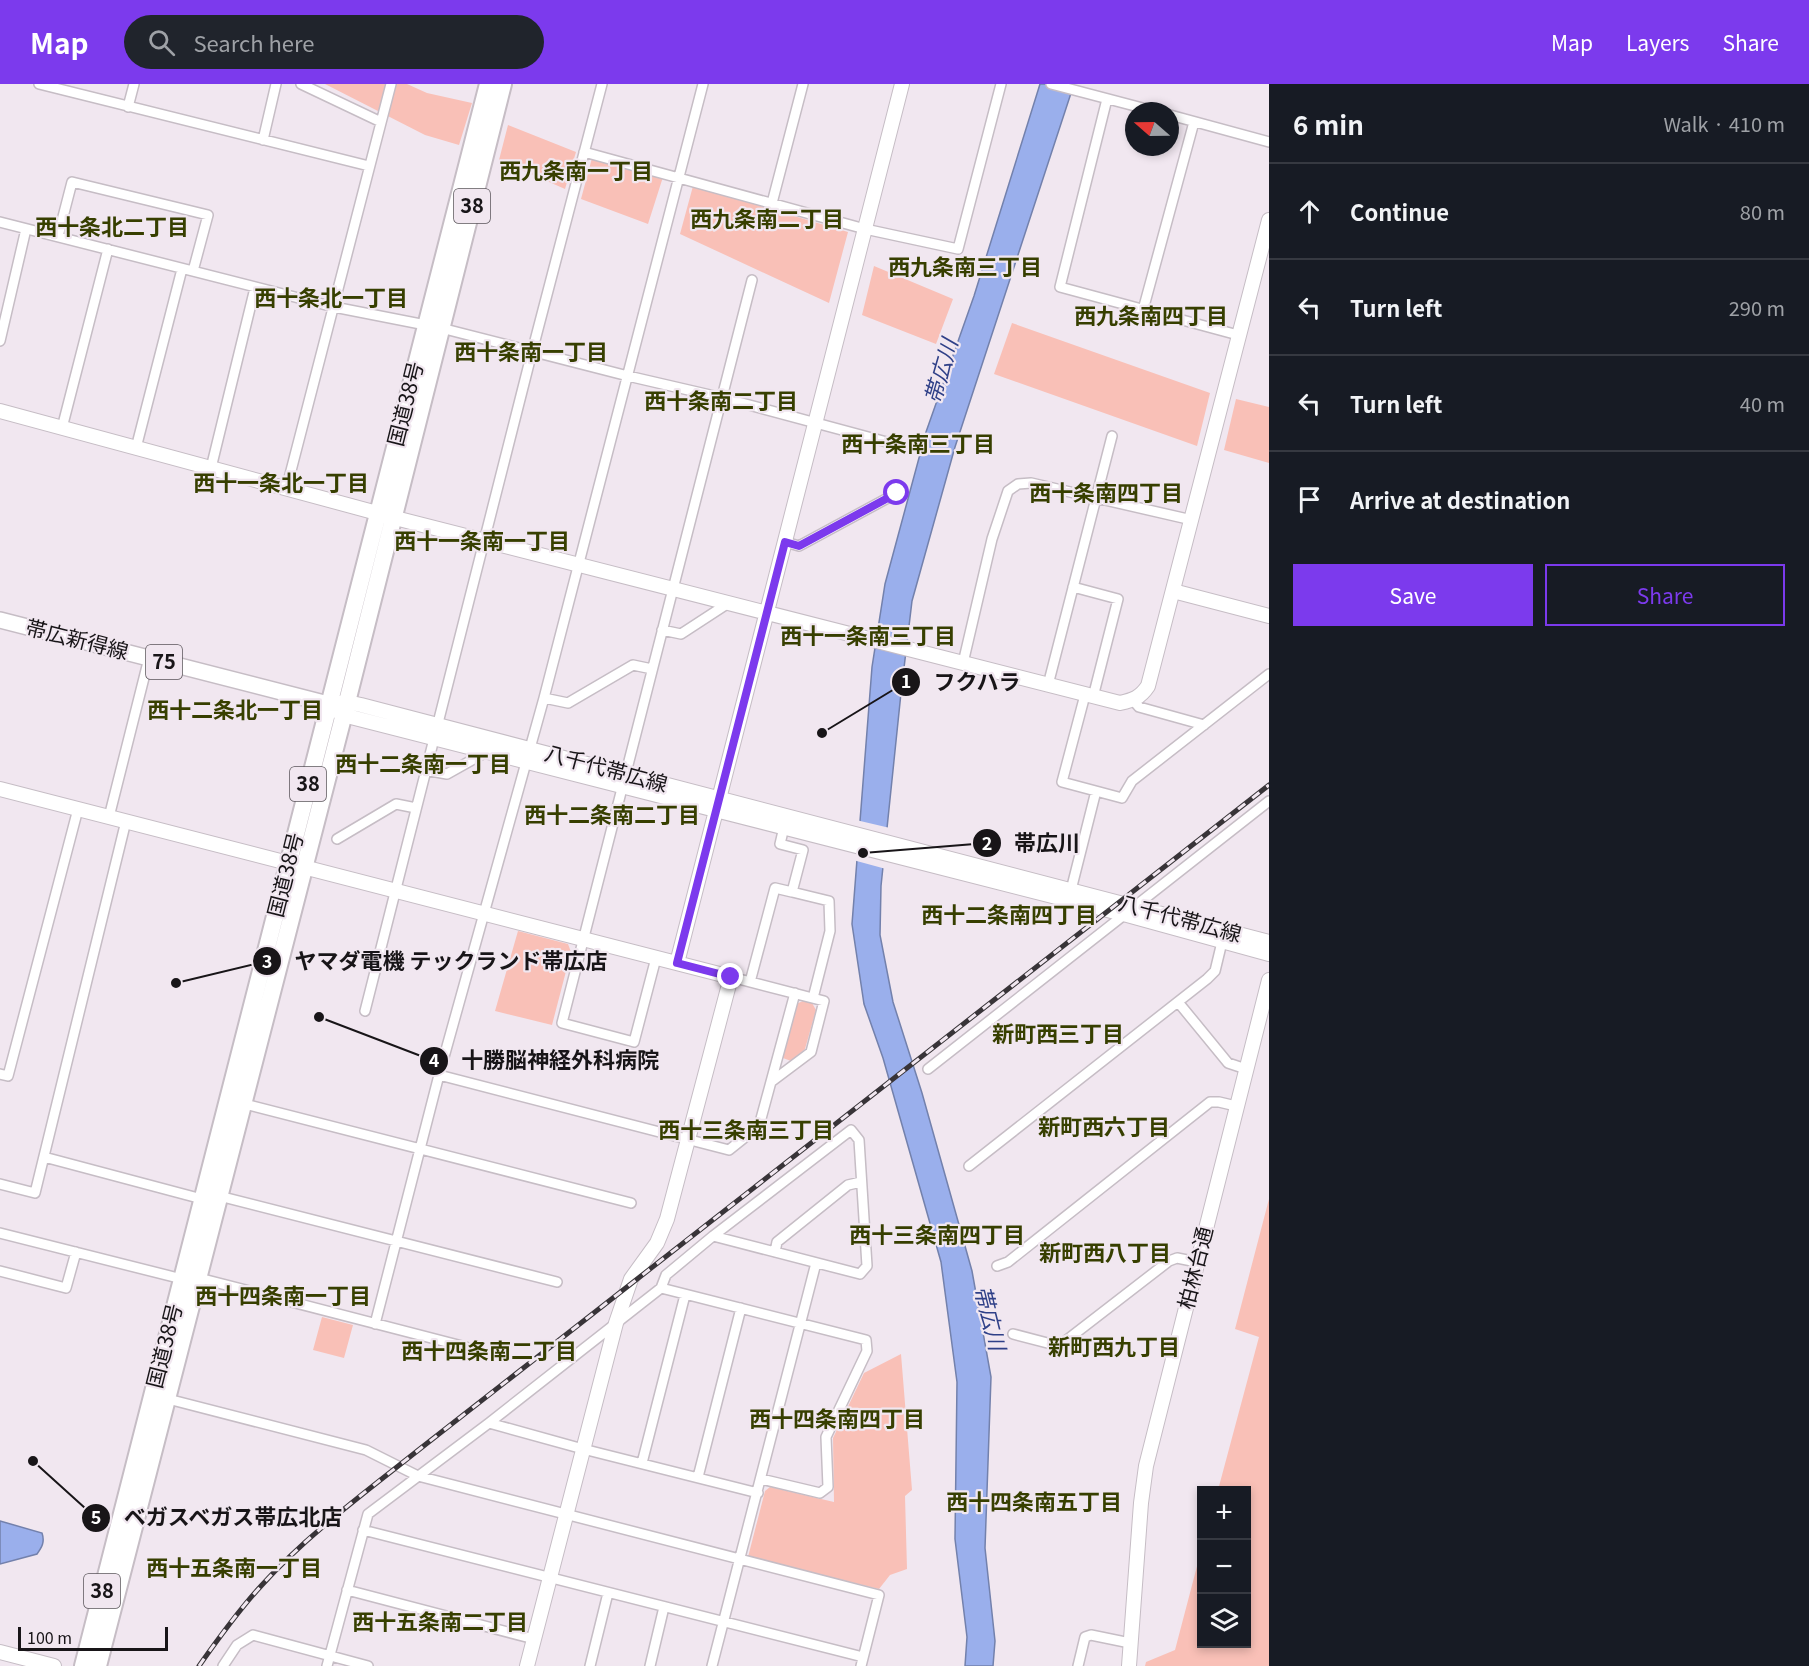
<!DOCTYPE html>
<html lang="en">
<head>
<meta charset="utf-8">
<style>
  :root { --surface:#171b24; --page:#20242c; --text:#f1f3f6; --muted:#9ea1a6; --line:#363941; --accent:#7c3aed }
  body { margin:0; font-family:Georgia,"Noto Sans JP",serif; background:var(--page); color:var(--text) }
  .controls { position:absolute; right:18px; bottom:18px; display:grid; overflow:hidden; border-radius:0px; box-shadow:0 3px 9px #0003 }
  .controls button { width:54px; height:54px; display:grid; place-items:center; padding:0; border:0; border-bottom:2px solid var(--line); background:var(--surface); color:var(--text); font:30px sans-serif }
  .compass { position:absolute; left:1125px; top:18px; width:54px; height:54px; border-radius:50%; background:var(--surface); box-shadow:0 3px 9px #0003; rotate:290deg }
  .scale { position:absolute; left:18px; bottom:15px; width:150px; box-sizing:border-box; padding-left:6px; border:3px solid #181518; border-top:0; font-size:16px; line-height:21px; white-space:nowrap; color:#181518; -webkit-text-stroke:4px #f1e7f0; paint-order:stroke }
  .stop { position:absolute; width:18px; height:18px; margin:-14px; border:4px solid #7c3aed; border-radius:50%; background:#fff }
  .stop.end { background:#7c3aed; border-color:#fff; box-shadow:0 2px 6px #0008 }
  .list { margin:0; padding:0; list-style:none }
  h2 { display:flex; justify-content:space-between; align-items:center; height:78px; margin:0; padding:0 24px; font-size:26px }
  h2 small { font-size:20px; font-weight:400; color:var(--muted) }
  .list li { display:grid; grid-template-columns:39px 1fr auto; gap:18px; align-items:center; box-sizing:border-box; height:96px; padding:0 24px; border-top:2px solid var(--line) }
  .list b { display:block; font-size:22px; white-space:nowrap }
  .list em { font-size:20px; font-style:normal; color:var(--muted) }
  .actions { display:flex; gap:12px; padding:18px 24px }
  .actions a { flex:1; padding:14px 0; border:2px solid var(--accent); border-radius:0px; text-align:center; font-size:21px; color:var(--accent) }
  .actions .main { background:var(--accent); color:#fff }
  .icon { flex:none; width:33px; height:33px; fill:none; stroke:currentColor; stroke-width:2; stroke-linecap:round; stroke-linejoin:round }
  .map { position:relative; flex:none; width:1269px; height:1582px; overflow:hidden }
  header { display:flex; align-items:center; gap:36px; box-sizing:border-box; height:84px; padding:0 30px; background:var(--accent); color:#fff }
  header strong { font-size:28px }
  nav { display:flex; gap:33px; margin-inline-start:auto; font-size:21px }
  .search { width:420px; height:54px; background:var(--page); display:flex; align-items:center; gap:15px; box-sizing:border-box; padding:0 21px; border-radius:33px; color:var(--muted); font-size:22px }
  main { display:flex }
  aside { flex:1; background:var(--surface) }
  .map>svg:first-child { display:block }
  .green { fill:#f9c0b7 }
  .water { fill:#9aafec; stroke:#7381ac; stroke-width:1.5 }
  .pier { fill:#f1e7f0 }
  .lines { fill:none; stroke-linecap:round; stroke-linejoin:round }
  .street-casing { stroke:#c6bdc5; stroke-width:12 }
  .secondary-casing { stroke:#c6bdc5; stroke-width:16 }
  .primary-casing { stroke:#c6bdc5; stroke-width:18 }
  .highway-casing { stroke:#c6bdc5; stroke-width:20 }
  .street { stroke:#fff; stroke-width:9 }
  .secondary { stroke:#fff; stroke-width:14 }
  .primary { stroke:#fff; stroke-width:15 }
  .highway { stroke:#fff; stroke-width:16 }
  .rail-casing { stroke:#383438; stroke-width:5 }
  .rail { stroke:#f1e7f0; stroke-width:3; stroke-dasharray:9; stroke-linecap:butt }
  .route { stroke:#7c3aed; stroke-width:8 }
  .labels { text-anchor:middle; stroke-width:4.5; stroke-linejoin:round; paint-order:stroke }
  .shield { fill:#f1e7f0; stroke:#595459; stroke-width:1.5 }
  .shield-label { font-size:20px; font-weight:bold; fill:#181518 }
  .street-label { font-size:21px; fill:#181518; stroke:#f1e7f0 }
  .neighbourhood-label { font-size:22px; font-weight:bold; fill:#373f00; stroke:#f1e7f0 }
  .water-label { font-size:22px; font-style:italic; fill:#2f4088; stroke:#f1e7f0 }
  .leader { fill:none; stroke:#181518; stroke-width:2 }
  .callout-dot { fill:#181518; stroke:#f1e7f0; stroke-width:2 }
  .mark-label { font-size:18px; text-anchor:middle; font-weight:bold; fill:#fff }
  .callout-label { font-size:22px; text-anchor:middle; font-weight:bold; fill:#181518; stroke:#f1e7f0; stroke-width:4.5; stroke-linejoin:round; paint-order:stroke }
</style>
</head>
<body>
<header>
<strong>Map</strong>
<div class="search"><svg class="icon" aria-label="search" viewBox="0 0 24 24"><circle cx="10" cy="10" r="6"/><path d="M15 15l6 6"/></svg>Search here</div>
<nav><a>Map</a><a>Layers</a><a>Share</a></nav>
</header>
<main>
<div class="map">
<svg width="1269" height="1582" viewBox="0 0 1269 1582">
  <rect width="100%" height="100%" fill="#f1e7f0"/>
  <path class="green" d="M 325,0 L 407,0 L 427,9 L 472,19 L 459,61 L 425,51 Z
    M 508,41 L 576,68 L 565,105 L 499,76 Z
    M 592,74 L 663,93 L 648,140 L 581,115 Z
    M 693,102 L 848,148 L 829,219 L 680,150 Z
    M 874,182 L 953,215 L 936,260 L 862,231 Z
    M 1012,239 L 1210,309 L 1197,362 L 994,290 Z
    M 1236,315 L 1269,323 L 1269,379 L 1224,366 Z
    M 518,847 L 568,860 L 571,868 L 552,941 L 495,927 Z
    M 803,917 L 812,919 L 816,926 L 805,965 L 791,977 L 783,974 L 796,920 Z
    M 1269,1115 L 1269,1582 L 1145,1582 L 1146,1578 L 1175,1566 L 1201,1467 L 1202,1560 L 1246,1560 L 1246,1406 L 1218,1406 L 1259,1253 L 1235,1245 Z
    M 322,1233 L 353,1241 L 344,1274 L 313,1266 Z
    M 901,1270 L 912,1406 L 905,1412 L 907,1485 L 890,1491 L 879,1505 L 748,1473 L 765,1407 L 770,1403 L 834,1418 L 833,1354 L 864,1289 Z"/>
  <path class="water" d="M 1040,0 L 1074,0 L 955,363 L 912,517 L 901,609 L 881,802 L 880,851 L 893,918 L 922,1009 L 972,1187 L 991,1293 L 985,1464 L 995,1557 L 993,1582 L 965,1582 L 967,1553 L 955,1455 L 957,1298 L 941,1178 L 883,974 L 864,920 L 852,840 L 872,583 L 885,500 L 926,348 L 974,212 Z
    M 0,1437 L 42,1449 C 45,1458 42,1463 37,1470 L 0,1480 Z"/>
  <path class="pier" d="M 856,736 L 890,744 L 886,785 L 853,776 Z"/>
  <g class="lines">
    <g class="street-casing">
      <path id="street" d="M 39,0 L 369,82
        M 301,0 L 381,38
        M 1051,0 L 1154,27
        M 1107,15 L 1060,203 L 1238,251
        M 128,23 L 134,0
        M 1170,31 L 1269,58
        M 263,56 L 276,0
        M 584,68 L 865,145 L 958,165 L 1001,0
        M 772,119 L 803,0
        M 0,138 L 334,223 L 441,244 L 628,292 L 723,314 L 909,364
        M 58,152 L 72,98 L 208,131 L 193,187
        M 1143,226 L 1194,38
        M 0,257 L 26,145
        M 62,344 L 108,165
        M 136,364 L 182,185
        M 211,384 L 255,204
        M 286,406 L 391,0
        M 785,458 L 799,462 L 897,409
        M 1073,503 L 1118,515 L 1093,613
        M 662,546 L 681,550 L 727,520
        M 963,579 L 992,455 L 1008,407 L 1018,400 L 1031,399 L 1192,436
        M 1048,601 L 1112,352
        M 1085,611 L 1062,698 L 1122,714 L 1132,697 L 1269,590
        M 544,614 L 568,619 L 633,581 L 652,585
        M 1133,616 L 1139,623 L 1204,641
        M 425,686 L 447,690 L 488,667
        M 109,733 L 149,574
        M 337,755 L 396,720 L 416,724
        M 792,808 L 829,817 L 830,847 L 813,914
        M 1070,810 L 1096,707
        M 656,874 L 634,958 L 562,939 L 752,196
        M 731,893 L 824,917 L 811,968 L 771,998
        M 750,898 L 775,804 L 792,808 L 803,766 L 780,760 L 784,743
        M 1178,918 L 1228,979 L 1246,985
        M 365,927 L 532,268 L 602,0
        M 928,985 L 1269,717
        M 0,990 L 8,992 L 78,725
        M 439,991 L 729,1066 L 759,1042 L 795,909
        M 241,1019 L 631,1119
        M 44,1073 L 202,1115 L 219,1112 L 557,1198
        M 969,1082 L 1207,895 L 1215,887 L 1222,858
        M 0,1100 L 35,1109 L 126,737
        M 0,1149 L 182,1195 L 199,1194 L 466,1263
        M 775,1168 L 777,1158 L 848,1101 L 861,1098
        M 997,1182 L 1008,1178 L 1210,1018 L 1219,1018 L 1236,1022
        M 0,1187 L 66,1204 L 76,1168
        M 661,1204 L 666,1191 L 713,1152 L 851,1046 L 859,1056 L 867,1182 L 860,1190 L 713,1152
        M 375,1240 L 439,991 L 544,614 L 703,0
        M 1013,1250 L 1059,1262 L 1169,1177 L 1177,1174 L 1197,1178
        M 164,1314 L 366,1366 L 418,1392 L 879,1511 L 861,1582
        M 489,1339 L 583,1365 L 758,1409
        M 642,1379 L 685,1211
        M 698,1393 L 741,1224
        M 363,1446 L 863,1573
        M 347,1506 L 534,1555
        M 223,1582 L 237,1561 L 253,1551 L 368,1582
        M 327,1582 L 368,1430 L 489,1339 L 661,1204 L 866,1256 L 867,1267 L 826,1353 L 828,1403 L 820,1409 L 761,1395
        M 590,1582 L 608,1509
        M 650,1582 L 664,1523
        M 712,1582 L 816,1179
        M 1078,1582 L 1085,1553 L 1091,1551 L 1130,1559"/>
    </g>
    <g class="secondary-casing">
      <path id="secondary" d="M 0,327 L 403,436 L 1120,619 C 1133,616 1140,614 1148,602 L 1269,136
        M 1173,507 L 1269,532
        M 339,619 L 347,618 L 361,621 L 1269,858
        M 337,627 L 343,631 L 1127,831 L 1269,870
        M 0,705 L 731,893 L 667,1135 L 657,1159 L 631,1195 L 616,1239 L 527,1582
        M 677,879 L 902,0
        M 0,1568 L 54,1582
        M 1129,1582 L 1141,1419 L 1146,1382 L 1269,896"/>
    </g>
    <g class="primary-casing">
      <path id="primary" d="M 0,536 L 328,620"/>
    </g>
    <g class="highway-casing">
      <path id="highway" d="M 83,1582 L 488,0
        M 98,1582 L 347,618 L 503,0"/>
    </g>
    <use href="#street" class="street"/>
    <use href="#secondary" class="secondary"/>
    <use href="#primary" class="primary"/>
    <use href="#highway" class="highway"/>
    <g class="rail-casing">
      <path id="rail" d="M 199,1582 C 218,1555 238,1527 261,1502 C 308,1450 367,1407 421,1364 L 1269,701"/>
    </g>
    <use href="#rail" class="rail"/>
  </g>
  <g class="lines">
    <path class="route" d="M 731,893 L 677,879 L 785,458 L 799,462 L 897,409"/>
  </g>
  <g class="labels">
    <g class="shield">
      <rect x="454" y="105" width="36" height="34" rx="4.5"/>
      <rect x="146" y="561" width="36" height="34" rx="4.5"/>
      <rect x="290" y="683" width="36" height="34" rx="4.5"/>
      <rect x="84" y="1490" width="36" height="34" rx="4.5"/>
    </g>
    <g class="shield-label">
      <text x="472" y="129">38</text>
      <text x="164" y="585">75</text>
      <text x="308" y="707">38</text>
      <text x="102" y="1514">38</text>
    </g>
    <g class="street-label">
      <text transform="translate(406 320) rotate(-76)" y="7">国道38号</text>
      <text transform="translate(77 556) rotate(14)" y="7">帯広新得線</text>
      <text transform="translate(606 685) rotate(15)" y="7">八千代帯広線</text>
      <text transform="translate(286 791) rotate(-76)" y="7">国道38号</text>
      <text transform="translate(1180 835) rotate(15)" y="7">八千代帯広線</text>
      <text transform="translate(1196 1184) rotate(-76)" y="7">柏林台通</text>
      <text transform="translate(165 1262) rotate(-76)" y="7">国道38号</text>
    </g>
    <g class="neighbourhood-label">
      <text x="576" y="95">西九条南一丁目</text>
      <text x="767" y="143">西九条南二丁目</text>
      <text x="112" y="151">西十条北二丁目</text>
      <text x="965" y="191">西九条南三丁目</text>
      <text x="331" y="222">西十条北一丁目</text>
      <text x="1151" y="240">西九条南四丁目</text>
      <text x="531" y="276">西十条南一丁目</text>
      <text x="721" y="325">西十条南二丁目</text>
      <text x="918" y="368">西十条南三丁目</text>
      <text x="281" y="407">西十一条北一丁目</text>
      <text x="1106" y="417">西十条南四丁目</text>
      <text x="482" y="465">西十一条南一丁目</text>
      <text x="868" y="560">西十一条南三丁目</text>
      <text x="235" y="634">西十二条北一丁目</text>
      <text x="423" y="688">西十二条南一丁目</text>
      <text x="612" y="739">西十二条南二丁目</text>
      <text x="1009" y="839">西十二条南四丁目</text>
      <text x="1058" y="958">新町西三丁目</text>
      <text x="1104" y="1051">新町西六丁目</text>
      <text x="746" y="1054">西十三条南三丁目</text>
      <text x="937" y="1159">西十三条南四丁目</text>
      <text x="1105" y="1177">新町西八丁目</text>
      <text x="283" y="1220">西十四条南一丁目</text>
      <text x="1114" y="1271">新町西九丁目</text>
      <text x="489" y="1275">西十四条南二丁目</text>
      <text x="837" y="1343">西十四条南四丁目</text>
      <text x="1034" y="1426">西十四条南五丁目</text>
      <text x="234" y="1492">西十五条南一丁目</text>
      <text x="440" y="1546">西十五条南二丁目</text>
    </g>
    <g class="water-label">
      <text transform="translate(941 287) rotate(-74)" y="8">帯広川</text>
      <text transform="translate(990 1234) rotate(76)" y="8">帯広川</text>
    </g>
  </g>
  <path class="leader" d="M822 649L906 598M863 769L987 759M176 899L267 877M319 933L434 977M33 1377L96 1434"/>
  <g class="callout-dot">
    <circle cx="822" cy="649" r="6"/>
    <circle cx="863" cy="769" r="6"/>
    <circle cx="176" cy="899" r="6"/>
    <circle cx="319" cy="933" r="6"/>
    <circle cx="33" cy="1377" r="6"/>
    <circle cx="906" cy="598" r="15"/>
    <circle cx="987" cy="759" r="15"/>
    <circle cx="267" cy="877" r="15"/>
    <circle cx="434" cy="977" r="15"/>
    <circle cx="96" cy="1434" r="15"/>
  </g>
  <g class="mark-label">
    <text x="906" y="604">1</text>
    <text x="987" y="766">2</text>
    <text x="267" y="884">3</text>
    <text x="434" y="983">4</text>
    <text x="96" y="1440">5</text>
  </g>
  <g class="callout-label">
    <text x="977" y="606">フクハラ</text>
    <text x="1047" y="767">帯広川</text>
    <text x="451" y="885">ヤマダ電機 テックランド帯広店</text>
    <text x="560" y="984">十勝脳神経外科病院</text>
    <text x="233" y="1441">ベガスベガス帯広北店</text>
  </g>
</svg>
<div class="controls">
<button>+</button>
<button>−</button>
<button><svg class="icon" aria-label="layers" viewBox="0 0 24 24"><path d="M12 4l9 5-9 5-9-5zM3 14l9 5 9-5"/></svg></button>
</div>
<svg class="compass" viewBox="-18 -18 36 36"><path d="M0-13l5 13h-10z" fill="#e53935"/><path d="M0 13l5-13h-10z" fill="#9ea1a6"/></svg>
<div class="scale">100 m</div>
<div class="stop" style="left:897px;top:409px"></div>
<div class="stop end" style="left:731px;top:893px"></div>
</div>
<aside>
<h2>6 min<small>Walk · 410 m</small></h2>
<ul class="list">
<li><svg class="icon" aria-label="ahead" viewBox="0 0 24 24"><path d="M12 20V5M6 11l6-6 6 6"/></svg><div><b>Continue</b></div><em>80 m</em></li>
<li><svg class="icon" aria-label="left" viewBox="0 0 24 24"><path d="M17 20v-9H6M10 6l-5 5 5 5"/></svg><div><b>Turn left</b></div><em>290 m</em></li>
<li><svg class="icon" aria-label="left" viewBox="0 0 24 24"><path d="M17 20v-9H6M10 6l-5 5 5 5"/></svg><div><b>Turn left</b></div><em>40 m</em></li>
<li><svg class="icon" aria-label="arrive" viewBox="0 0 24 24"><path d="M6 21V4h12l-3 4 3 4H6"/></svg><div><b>Arrive at destination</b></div></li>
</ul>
<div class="actions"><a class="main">Save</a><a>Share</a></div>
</aside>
</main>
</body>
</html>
